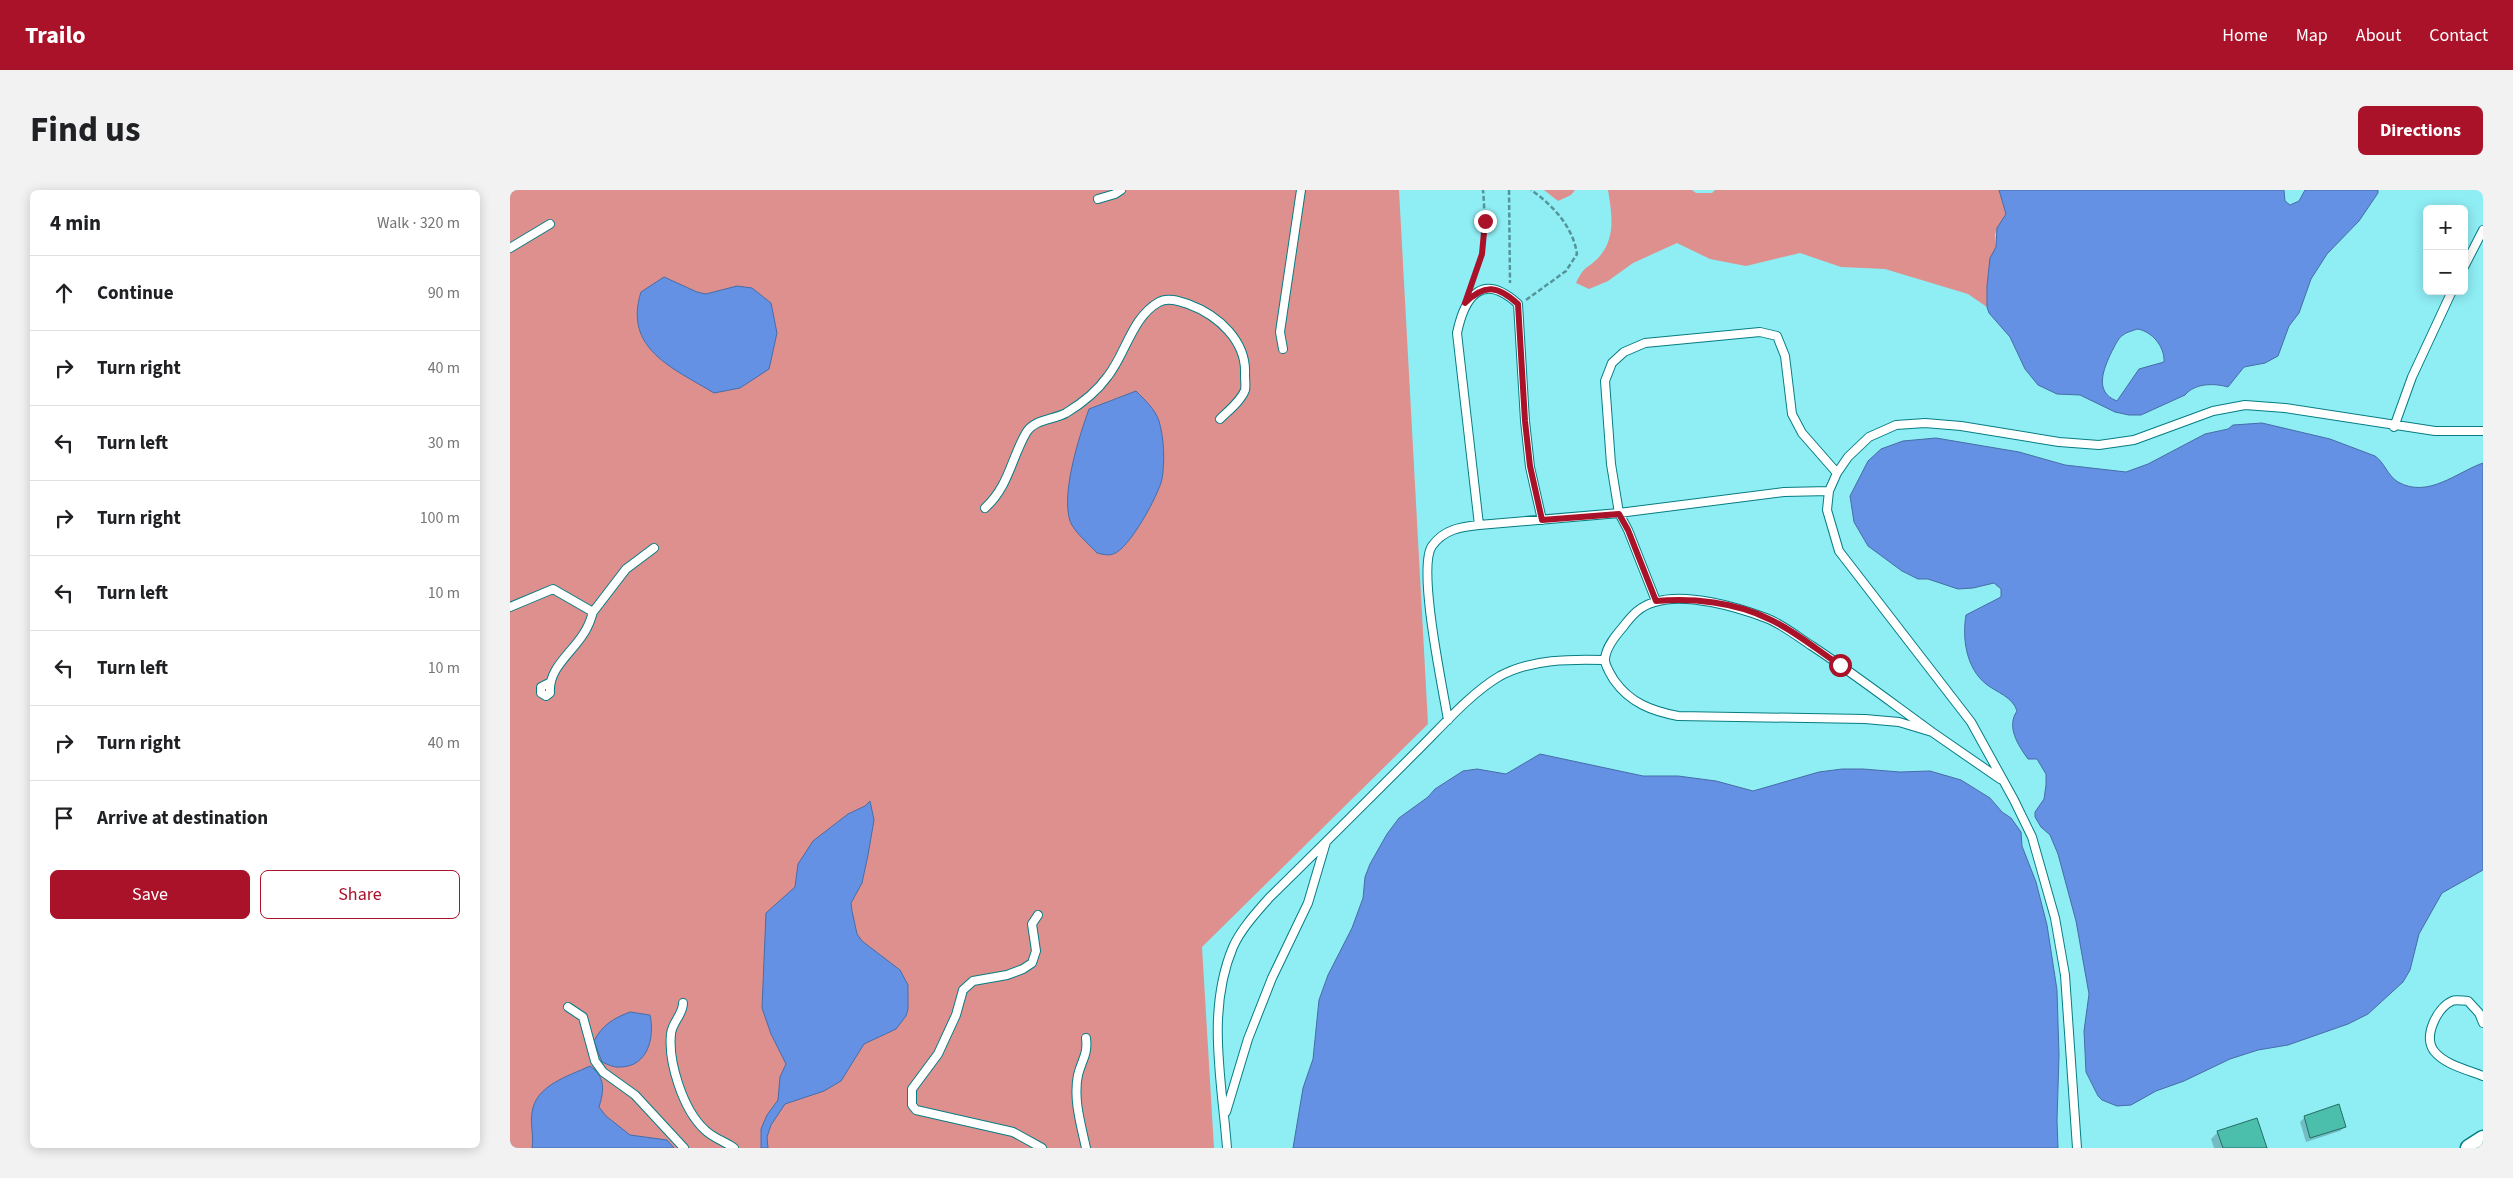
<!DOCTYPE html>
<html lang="en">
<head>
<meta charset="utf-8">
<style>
  :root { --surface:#fff; --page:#f2f2f2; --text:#202124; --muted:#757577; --line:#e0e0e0; --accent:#a91229 }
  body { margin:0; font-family:"Source Sans 3",sans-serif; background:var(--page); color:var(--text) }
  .controls { position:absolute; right:15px; top:15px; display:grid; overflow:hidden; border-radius:8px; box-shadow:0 2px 12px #0003 }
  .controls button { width:45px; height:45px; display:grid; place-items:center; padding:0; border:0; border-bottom:1px solid var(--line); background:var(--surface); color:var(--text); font:25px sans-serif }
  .stop { position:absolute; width:15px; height:15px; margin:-11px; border:4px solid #a91229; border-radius:50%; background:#fff }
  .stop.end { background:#a91229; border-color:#fff; box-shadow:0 1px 5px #0008 }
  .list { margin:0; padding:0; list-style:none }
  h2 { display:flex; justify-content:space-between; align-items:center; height:65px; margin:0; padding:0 20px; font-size:21px }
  h2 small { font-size:16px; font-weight:400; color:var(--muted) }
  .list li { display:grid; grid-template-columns:32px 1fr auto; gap:15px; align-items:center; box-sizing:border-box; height:75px; padding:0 20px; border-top:1px solid var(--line) }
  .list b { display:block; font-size:19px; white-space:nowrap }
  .list em { font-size:16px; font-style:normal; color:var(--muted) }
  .actions { display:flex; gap:10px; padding:15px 20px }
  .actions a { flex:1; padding:11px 0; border:1px solid var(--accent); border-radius:8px; text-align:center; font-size:18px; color:var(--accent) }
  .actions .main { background:var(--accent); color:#fff }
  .icon { flex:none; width:28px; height:28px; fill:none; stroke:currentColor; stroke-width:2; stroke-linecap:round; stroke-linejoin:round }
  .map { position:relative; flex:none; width:1973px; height:958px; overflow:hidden; border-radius:8px }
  header { display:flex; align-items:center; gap:30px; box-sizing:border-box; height:70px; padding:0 25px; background:var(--accent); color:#fff }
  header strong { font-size:24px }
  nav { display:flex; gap:28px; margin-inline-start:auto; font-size:18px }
  .intro { display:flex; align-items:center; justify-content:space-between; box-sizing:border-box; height:120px; padding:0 30px }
  h1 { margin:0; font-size:35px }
  .button { padding:12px 22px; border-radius:8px; background:var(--accent); color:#fff; font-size:18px; font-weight:700 }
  main { display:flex; gap:30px; padding:0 30px }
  aside { flex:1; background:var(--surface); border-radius:8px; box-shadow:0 2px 12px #0003 }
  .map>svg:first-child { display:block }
  .green { fill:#dd908e }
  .water { fill:#6491e3; stroke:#466da7; fill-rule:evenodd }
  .shadow { fill:#0003 }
  .building { fill:#4cbeac; stroke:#266d63 }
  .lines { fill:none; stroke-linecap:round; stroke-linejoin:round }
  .service-casing { stroke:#067d83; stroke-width:10 }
  .minor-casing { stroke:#067d83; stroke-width:19 }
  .path { stroke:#54959a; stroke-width:2.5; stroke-dasharray:5 2.5; stroke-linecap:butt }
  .service { stroke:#fff; stroke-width:8 }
  .minor { stroke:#fff; stroke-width:16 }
  .route { stroke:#a91229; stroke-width:6 }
</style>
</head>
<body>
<header>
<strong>Trailo</strong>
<nav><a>Home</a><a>Map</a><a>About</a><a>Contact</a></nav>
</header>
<div class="intro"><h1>Find us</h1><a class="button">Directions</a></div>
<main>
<aside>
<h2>4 min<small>Walk · 320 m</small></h2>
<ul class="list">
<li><svg class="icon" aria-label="ahead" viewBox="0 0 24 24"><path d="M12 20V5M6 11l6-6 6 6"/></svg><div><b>Continue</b></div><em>90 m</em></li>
<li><svg class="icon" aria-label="right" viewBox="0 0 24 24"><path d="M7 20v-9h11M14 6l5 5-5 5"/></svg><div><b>Turn right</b></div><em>40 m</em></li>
<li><svg class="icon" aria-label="left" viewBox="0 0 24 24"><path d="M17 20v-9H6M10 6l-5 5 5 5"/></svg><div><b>Turn left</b></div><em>30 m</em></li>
<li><svg class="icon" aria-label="right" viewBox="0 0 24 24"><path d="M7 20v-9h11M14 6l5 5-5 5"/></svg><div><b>Turn right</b></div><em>100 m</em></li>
<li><svg class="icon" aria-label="left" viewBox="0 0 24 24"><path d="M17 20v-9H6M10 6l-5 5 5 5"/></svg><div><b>Turn left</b></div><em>10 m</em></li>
<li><svg class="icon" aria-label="left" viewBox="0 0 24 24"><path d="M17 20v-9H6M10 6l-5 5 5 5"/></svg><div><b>Turn left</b></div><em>10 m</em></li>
<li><svg class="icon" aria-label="right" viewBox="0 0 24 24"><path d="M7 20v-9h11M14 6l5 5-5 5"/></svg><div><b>Turn right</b></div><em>40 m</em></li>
<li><svg class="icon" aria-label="arrive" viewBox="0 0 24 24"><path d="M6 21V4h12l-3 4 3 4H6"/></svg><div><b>Arrive at destination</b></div></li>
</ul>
<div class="actions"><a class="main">Save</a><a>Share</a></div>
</aside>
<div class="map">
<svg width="1973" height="958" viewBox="0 0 1973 958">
  <rect width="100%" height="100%" fill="#8fedf4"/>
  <path class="green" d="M 0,0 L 889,0 L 918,534 L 692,757 L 704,958 L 0,958 Z
    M 1034,0 L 1065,0 L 1061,5 L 1048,11 Z
    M 1098,0 L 1182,0 L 1186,3 L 1202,3 L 1205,0 L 1489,0 L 1496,24 L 1485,44 L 1486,57 L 1477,96 L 1477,117 L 1458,104 L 1375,79 L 1331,77 L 1290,63 L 1236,76 L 1200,69 L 1167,53 L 1123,73 L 1098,91 L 1079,99 L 1066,93 C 1075,74 1077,80 1089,67 C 1106,48 1102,24 1098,0 Z"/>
  <path class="water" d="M 1489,0 L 1774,0 L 1775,11 L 1780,15 L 1789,11 L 1795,0 L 1868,0 L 1868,3 L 1849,31 L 1817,64 L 1801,89 L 1789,123 L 1779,136 L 1768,166 L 1755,173 L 1734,177 L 1718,197 C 1704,193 1685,193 1675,205 L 1631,225 L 1619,225 L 1605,222 L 1570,205 L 1547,204 L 1528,195 L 1515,179 L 1500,147 L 1479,123 L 1477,117 L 1477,96 L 1480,68 L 1486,57 L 1487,38 L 1496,24 ZM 1627,139 C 1642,141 1655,157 1654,172 L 1629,179 L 1607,211 C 1583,202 1594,178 1602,161 C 1605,156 1608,148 1613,145 C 1616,142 1623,141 1627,139 Z
    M 154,87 L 187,102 L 196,104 L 227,96 L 242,98 L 261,113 L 267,143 L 259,179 L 230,198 L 204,203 C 163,178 113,159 131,102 Z
    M 626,201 C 635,210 645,219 649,231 C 654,248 655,271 652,289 C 649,304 619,360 603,364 C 598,366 592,364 587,363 C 579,354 564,342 560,331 C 551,303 569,247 579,219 Z
    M 1752,233 L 1820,249 L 1865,266 C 1875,273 1877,285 1888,292 C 1918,309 1947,282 1973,273 L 1973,680 L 1932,703 L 1909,744 L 1900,780 L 1893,792 L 1858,824 L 1838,834 L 1778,855 L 1748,860 L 1720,869 L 1674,891 L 1646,901 L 1621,915 L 1607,916 L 1592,910 L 1588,906 L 1576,882 L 1574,841 L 1579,804 L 1566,731 L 1548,664 L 1540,645 L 1531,637 L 1525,627 L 1525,622 L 1534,609 L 1536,595 L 1536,584 L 1527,569 L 1518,569 C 1508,555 1496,537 1507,521 C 1503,507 1486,502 1476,494 C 1456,478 1452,448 1456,425 L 1491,407 L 1491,399 L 1484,393 L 1463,398 L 1448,399 L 1418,389 L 1408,389 L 1392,381 L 1358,356 L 1344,332 L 1340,306 L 1358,271 L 1371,259 L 1393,251 L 1426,248 L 1509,262 L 1555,275 L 1616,282 L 1638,274 L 1695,244 L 1718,239 L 1723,235 Z
    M 1030,564 L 1133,586 L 1168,586 L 1206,591 L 1243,601 L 1309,582 L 1332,579 L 1353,579 L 1390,582 L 1420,581 L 1451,590 L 1480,608 L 1492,622 L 1501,628 L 1511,642 L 1512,656 L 1526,692 L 1537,735 L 1547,800 L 1549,865 L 1547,930 L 1548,958 L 783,958 L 793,898 L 803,869 L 809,810 L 818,785 L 842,738 L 853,708 L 855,687 L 860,674 L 877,644 L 889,628 L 918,607 L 925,599 L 953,581 L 967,579 L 996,584 Z
    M 360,611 L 364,630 L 358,665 L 352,693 L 341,713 L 342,721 L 347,744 L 352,751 L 390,780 L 398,795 L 398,819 L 396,826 L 386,839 L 354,854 L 331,891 L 314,901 L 275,914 L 261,935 L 257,947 L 258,958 L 251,958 L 251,939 L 257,925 L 268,910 L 270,887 L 276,874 L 261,844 L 252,818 L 256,723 L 285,697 L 288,674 L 303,651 L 338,624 L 355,616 Z
    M 120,822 L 140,825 C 145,847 138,877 110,877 C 104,878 97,874 92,872 L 84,851 C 92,835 104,828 120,822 Z
    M 80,876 C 96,887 94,901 89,917 L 96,926 L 120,945 L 157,950 L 164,958 L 22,958 C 24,946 20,934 22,923 C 25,895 59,886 80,876 Z"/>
  <path class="shadow" d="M 1795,927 L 1835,937 L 1830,941 L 1796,952 L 1790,932 Z
    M 1708,942 L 1755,958 L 1704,958 L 1701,949 Z"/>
  <path class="building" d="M 1829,914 L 1836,937 L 1800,948 L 1794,926 Z
    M 1747,928 L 1757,958 L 1713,958 L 1707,941 Z"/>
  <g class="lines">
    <g class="service-casing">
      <path id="service" d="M 588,9 L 605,4 L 611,0
        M 0,58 L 40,34
        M 1954,77 L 1973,40
        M 773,159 L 770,142 L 791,0
        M 1884,237 L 1902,187 L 1942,101
        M 475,318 C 499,296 501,269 516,243 C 524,229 543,230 556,223 C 571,214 588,200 598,186 C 616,163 622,127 649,112 C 657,107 669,111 678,114 C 708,125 737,151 735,185 C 735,190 736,196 735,200 C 731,211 718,221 710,229
        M 969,335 L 947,143 C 955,105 973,82 1008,114 L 1015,231 L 1020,277 L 1032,330
        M 1146,411 L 1118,340 L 1109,323 L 1101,274 L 1095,191 L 1102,173 L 1114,162 L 1135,153 L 1250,142 L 1267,146 L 1275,166 L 1282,224 L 1292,243 L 1327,283
        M 0,417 L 43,399 L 83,422 L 116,379 L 144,358
        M 39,493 L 31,497 L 31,503 L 36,506 L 40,503 C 38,478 62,463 74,443 C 78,437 81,429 83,422
        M 938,530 C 933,499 907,378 922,356 C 934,339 951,337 969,335 L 1109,323 L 1274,302 L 1319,301
        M 1422,542 C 1382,513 1343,483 1302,456 C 1288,447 1272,434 1256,428 C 1227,417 1176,402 1145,412 C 1130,416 1122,425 1113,437 C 1106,445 1095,458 1095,470 C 1095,476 1101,485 1104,490 C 1120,513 1142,521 1168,526 L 1355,529 L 1389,532 L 1422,542 L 1490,589
        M 528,725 L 522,734 L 526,761 L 522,773 L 513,779 L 497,785 L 463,791 L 453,800 L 446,825 L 428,864 L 402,899 L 402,915 L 406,920 L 503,942 L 532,958
        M 173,813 C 173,825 162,832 161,844 C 158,872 173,920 195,940 C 203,948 214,951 224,958
        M 58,817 L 73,827 L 85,871 L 93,882 L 125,905 L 174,958
        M 1973,833 L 1969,823 L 1958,811 C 1953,811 1946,809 1942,811 C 1927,818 1913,846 1924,861 C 1935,875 1958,880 1973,886
        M 576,848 C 578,865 572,869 568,885 C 563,909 571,935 576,958
        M 716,922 L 738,849 L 762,788 L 798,713 L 816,652
        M 717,958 C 712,891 696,821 723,757 C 731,739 746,723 759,708 C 807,661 855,613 903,565 C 929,540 959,504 990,486 C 1021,469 1061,469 1095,470
        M 1567,958 L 1555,785 L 1545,728 L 1522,647 L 1504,610 L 1461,532 L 1329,361 L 1317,320 L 1319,301 L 1327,283 L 1338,267 L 1359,247 L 1386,235 L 1415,233 L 1451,236 L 1549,252 L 1589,255 L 1624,250 L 1703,221 L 1735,215 L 1775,218 L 1925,241 L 1973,241"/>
    </g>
    <g class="minor-casing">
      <path id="minor" d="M 1959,958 L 1973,949"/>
    </g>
    <path class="path" d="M 999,0 L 1000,93
      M 963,92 C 974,61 976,32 973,0
      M 1016,110 L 1056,81 L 1067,64 C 1063,37 1043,15 1021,0"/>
    <use href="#service" class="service"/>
    <use href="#minor" class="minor"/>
  </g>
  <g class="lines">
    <path class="route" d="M 975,31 L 972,64 L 955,113 C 975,93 988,96 1008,114 L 1015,231 L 1020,276 L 1032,330 L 1109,324 L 1118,340 L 1146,411 C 1183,408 1225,412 1259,429 C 1284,440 1307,460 1330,475"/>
  </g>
</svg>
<div class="controls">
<button>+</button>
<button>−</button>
</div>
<div class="stop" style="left:1330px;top:475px"></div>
<div class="stop end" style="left:975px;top:31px"></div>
</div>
</main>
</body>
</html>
